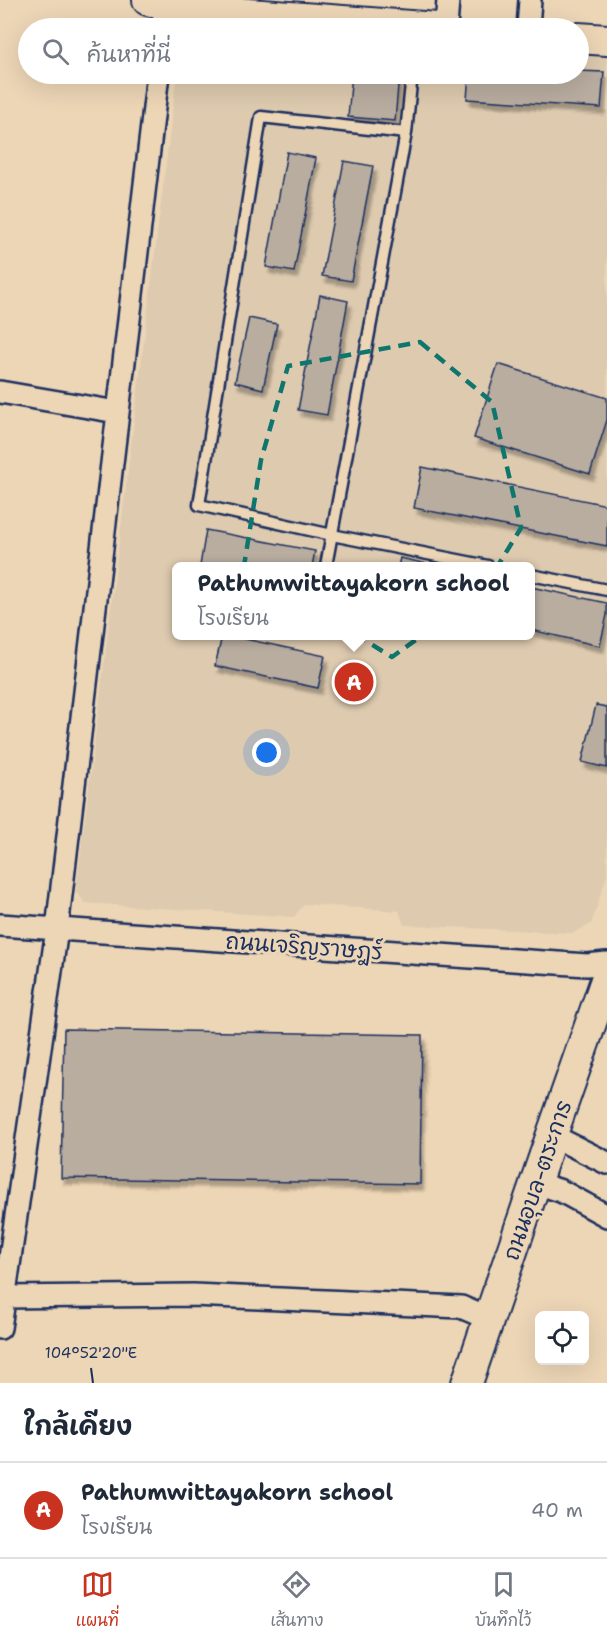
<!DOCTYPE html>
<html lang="th">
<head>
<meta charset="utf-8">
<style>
  :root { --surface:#fff; --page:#f2f2f3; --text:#1f2937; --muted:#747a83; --line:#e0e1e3; --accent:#c8321e }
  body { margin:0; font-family:"Shantell Sans","Playpen Sans Thai",sans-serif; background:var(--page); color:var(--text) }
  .controls { position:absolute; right:18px; bottom:18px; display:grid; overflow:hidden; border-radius:9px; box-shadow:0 6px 24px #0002 }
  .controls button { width:54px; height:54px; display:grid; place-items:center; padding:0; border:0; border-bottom:2px solid var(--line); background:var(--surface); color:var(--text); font:30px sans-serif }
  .you { position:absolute; left:267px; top:753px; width:21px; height:21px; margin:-15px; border:4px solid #fff; border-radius:50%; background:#1a73e8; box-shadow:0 0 0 9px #1a73e833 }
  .badge { display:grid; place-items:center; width:39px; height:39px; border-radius:50%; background:var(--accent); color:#fff; font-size:20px; font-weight:700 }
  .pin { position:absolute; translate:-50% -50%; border:3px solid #fff; box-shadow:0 2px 6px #0006 }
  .popup { position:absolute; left:172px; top:562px; width:363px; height:78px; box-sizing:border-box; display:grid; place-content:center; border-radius:9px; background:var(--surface); filter:drop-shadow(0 2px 4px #0005); font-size:20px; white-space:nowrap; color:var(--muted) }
  .popup b { font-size:22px; color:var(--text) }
  .popup::after { content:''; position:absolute; left:50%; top:100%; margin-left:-12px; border:12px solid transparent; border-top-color:var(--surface) }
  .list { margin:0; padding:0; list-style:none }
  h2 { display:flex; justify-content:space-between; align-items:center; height:78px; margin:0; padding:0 24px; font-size:26px }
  h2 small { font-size:20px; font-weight:400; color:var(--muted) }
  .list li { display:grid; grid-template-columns:39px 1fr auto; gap:18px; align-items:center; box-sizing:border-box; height:96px; padding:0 24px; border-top:2px solid var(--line) }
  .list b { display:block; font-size:22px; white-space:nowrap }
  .list p { margin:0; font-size:20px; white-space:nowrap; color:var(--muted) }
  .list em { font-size:20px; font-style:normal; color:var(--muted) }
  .icon { flex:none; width:33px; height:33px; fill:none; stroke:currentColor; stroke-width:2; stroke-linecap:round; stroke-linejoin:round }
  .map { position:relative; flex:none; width:607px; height:1383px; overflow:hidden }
  .search { position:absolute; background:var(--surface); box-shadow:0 6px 24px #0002; left:18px; right:18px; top:18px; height:66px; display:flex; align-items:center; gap:15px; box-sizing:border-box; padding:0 21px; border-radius:33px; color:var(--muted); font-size:22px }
  .sheet { height:174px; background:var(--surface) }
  nav { display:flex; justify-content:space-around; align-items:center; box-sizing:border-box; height:84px; border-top:2px solid var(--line); background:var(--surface); font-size:16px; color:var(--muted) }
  nav a { display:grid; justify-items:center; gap:3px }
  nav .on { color:var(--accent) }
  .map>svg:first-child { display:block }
  .built { fill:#ddcaaf; fill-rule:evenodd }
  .building { fill:#b9ada0; stroke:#1b2f5e; stroke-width:1.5; filter:url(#shadow) }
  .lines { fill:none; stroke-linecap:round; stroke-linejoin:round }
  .lane-casing { stroke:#1b2f5e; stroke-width:15 }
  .street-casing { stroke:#1b2f5e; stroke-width:26 }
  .secondary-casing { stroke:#1b2f5e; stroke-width:34 }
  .lane { stroke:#edd6b6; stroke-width:10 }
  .street { stroke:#edd6b6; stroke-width:21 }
  .secondary { stroke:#edd6b6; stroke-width:30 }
  .marked { fill:none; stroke:#0f766e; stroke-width:4.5; stroke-dasharray:12 8; stroke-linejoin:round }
  .ticks { fill:none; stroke:#1b2f5e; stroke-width:2 }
  .labels { text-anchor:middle; stroke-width:6; stroke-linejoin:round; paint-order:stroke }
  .street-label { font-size:22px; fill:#1b2f5e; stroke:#edd6b6 }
  .ticks-label { font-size:15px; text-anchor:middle; fill:#1b2f5e; stroke:#edd6b6; stroke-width:6; stroke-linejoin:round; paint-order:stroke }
</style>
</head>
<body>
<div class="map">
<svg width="607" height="1383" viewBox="0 0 607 1383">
  <defs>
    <filter id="shadow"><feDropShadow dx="3.5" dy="6" stdDeviation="1.5" flood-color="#0004"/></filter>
  </defs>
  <rect width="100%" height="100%" fill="#edd6b6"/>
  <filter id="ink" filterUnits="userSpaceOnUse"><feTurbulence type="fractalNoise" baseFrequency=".0167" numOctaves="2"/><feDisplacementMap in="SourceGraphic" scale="12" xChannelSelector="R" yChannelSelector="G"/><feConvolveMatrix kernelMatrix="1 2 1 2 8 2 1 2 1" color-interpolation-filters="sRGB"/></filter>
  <g filter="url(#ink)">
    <path class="built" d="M 579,55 L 607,57 L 607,875 L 591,924 L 573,933 L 404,925 L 399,911 L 304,904 L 294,917 L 85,903 L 76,891 L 177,74 L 578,74 ZM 177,566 L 531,566 L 531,636 L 177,636 Z"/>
    <path class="building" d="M 578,71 L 604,72 L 601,108 L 467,99 L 469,74 L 578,74 Z
      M 352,74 L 399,74 L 395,121 L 348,117 Z
      M 287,152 L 316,158 L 294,272 L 266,267 Z
      M 344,161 L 373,166 L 351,281 L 322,276 Z
      M 320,295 L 348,301 L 327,415 L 298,410 Z
      M 249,318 L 277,324 L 263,389 L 235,382 Z
      M 498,364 L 607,398 L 607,420 L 590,474 L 474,438 Z
      M 422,467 L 607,505 L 607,546 L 414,508 Z
      M 206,530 L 315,551 L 312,566 L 200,566 Z
      M 400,558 L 437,566 L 398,566 Z
      M 531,587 L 607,603 L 607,615 L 600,646 L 531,630 Z
      M 222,636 L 231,636 L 325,656 L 318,688 L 215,666 Z
      M 596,705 L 607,707 L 607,768 L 582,762 Z
      M 64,1029 L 422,1035 L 420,1184 L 61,1178 Z"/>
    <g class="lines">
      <g class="lane-casing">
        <path id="lane" d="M 406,133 L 261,117 L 199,505 L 332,535 L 488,566
          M 326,566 L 406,133 L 412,74
          M 531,575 L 607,590"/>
      </g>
      <g class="street-casing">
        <path id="street" d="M 163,28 L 167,0
          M 446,28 L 448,0
          M 528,28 L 530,0
          M 0,392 L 117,412
          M 0,925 L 587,965 L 607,963
          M 551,1137 L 563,1141 L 607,1163
          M 536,1183 L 561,1191 L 607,1216
          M 4,1297 L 193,1295 L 461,1307 L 489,1319
          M 0,1328 L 57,929 L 158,74"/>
      </g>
      <g class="secondary-casing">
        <path id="secondary" d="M 148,0 L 181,9 L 437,28
          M 578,38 L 607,40
          M 467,1383 L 551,1137 L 607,977"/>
      </g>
      <use href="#lane" class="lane"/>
      <use href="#street" class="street"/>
      <use href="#secondary" class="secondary"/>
    </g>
  </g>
  <path class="marked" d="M 420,342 L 492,402 L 521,528 L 481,593 L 392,657 L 244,566 L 261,460 L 288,366 Z"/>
  <path class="ticks" d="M 91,1368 L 93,1383"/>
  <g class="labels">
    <g class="street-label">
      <text transform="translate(304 946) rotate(4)" y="8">ถนนเจริญราษฎร์</text>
      <text transform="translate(537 1180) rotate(-71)" y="8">ถนนอุบล-ตระการ</text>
    </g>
  </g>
  <g class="ticks-label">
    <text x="91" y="1358">104°52'20"E</text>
  </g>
</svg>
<div class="controls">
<button><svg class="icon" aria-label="locate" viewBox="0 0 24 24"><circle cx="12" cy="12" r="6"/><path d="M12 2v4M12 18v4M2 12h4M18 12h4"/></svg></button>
</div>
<div class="you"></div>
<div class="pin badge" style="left:354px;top:682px">A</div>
<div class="popup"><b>Pathumwittayakorn school</b>โรงเรียน</div>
<div class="search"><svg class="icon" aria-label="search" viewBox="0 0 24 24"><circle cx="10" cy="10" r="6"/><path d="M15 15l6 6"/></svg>ค้นหาที่นี่</div>
</div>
<section class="sheet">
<h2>ใกล้เคียง<small></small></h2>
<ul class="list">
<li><span class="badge">A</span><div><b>Pathumwittayakorn school</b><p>โรงเรียน</p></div><em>40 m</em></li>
</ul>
</section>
<nav>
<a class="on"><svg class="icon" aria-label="map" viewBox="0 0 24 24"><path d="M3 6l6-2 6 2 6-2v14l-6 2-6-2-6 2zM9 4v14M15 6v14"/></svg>แผนที่</a>
<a><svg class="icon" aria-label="directions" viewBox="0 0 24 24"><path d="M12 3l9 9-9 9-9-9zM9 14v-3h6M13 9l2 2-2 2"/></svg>เส้นทาง</a>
<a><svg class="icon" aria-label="saved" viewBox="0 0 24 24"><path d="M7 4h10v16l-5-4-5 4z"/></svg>บันทึกไว้</a>
</nav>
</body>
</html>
